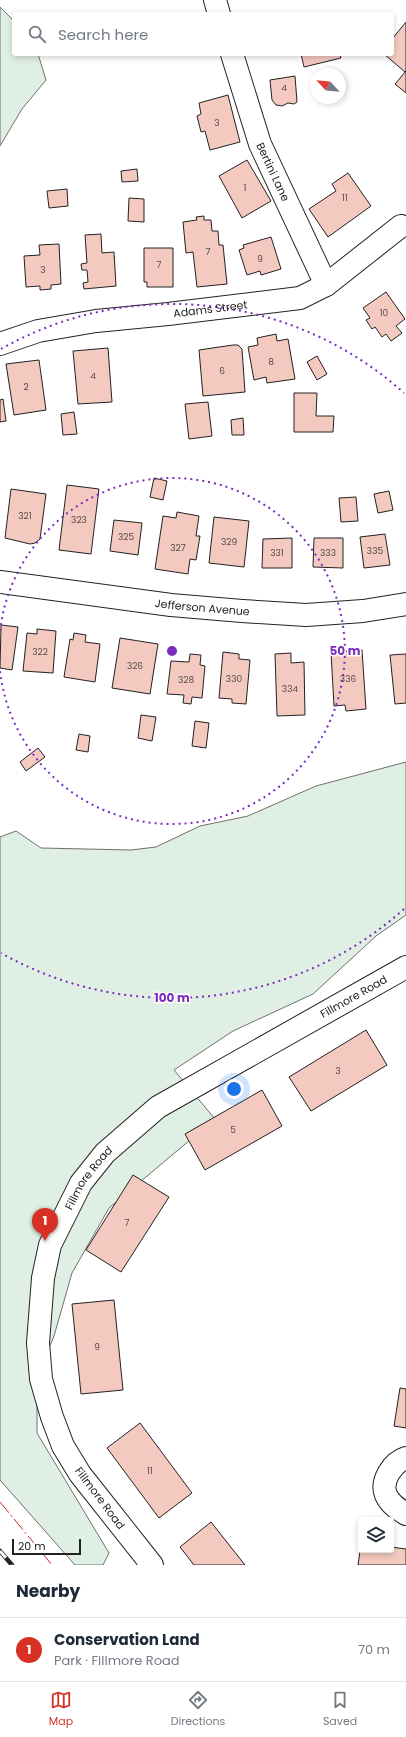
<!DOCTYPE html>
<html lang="en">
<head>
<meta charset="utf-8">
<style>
  :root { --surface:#fff; --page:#f2f2f3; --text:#1f2937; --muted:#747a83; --line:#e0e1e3; --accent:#d93025 }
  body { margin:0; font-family:Poppins,sans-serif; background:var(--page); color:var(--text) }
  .controls { position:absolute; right:12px; bottom:12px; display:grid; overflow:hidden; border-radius:4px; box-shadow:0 2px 6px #0003 }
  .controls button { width:36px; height:36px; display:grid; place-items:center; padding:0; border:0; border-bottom:1px solid var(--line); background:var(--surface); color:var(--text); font:20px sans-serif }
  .compass { position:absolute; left:310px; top:68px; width:36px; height:36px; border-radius:50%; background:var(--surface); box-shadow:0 2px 6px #0003; rotate:296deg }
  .scale { position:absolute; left:12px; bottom:10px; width:69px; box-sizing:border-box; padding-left:4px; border:2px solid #222; border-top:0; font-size:11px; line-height:14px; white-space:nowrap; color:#222; -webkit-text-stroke:3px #fff; paint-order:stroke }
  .you { position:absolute; left:234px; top:1089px; width:14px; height:14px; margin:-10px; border:3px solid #fff; border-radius:50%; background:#1a73e8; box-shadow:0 0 0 6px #1a73e833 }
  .badge { display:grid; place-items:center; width:26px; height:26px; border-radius:50%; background:var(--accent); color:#fff; font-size:13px; font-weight:700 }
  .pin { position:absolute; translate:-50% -33px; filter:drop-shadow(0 1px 2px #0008) }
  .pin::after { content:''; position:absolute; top:21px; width:14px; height:12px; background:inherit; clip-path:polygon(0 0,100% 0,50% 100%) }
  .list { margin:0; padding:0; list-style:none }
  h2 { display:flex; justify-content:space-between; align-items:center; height:52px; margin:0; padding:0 16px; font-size:17px }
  h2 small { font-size:13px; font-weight:400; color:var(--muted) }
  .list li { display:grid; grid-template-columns:26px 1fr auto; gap:12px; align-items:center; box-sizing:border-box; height:64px; padding:0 16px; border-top:1px solid var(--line) }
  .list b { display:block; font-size:15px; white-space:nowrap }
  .list p { margin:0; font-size:13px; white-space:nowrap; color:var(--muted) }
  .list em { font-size:13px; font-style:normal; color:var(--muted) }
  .icon { flex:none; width:22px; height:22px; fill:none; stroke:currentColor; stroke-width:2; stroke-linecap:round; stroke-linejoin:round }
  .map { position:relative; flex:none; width:406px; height:1565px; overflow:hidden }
  .search { position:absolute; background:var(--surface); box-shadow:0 2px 6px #0003; left:12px; right:12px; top:12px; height:44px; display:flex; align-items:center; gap:10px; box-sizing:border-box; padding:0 14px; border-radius:4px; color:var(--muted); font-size:15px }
  .sheet { height:116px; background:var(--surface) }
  nav { display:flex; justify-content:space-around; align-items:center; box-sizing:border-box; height:56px; border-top:1px solid var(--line); background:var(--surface); font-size:11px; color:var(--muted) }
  nav a { display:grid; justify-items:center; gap:2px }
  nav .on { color:var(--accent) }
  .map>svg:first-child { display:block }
  .green { fill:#e0efe3; stroke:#6f6f6f }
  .building { fill:#f3c9c0; stroke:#222 }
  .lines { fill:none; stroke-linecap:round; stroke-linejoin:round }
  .minor-casing { stroke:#222; stroke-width:24 }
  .major-casing { stroke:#222; stroke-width:24 }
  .minor { stroke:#fff; stroke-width:22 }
  .major { stroke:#fff; stroke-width:22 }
  .rail-casing { stroke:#222; stroke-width:4.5 }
  .rail { stroke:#fff; stroke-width:3; stroke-dasharray:9; stroke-linecap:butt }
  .power { stroke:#c62828; stroke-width:1; stroke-dasharray:14 3 2 3; stroke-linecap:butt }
  .ring { fill:none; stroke:#7b2cbf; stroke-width:2; stroke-dasharray:2 4 }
  .labels { text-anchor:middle; stroke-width:3; stroke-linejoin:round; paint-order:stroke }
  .number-label { font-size:9px; fill:#564c4a }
  .street-label { font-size:11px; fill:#222; stroke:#fff }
  .centre { fill:#7b2cbf; stroke:#fff; stroke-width:2 }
  .ring-label { font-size:12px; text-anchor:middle; font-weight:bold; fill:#7b2cbf; stroke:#fff; stroke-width:3; stroke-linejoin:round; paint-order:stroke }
</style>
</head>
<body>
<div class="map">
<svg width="406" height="1565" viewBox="0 0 406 1565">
  <rect width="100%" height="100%" fill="#fff"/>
  <path class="green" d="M 0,7 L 14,21 L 14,54 L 38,54 L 46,80 L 22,109 L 0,146 Z
    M 406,762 L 406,915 L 376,936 L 313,994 L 233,1031 L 174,1070 L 215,1119 L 109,1208 L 72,1273 L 54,1336 L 37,1377 L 37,1433 L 109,1553 L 103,1565 L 75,1565 L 0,1480 L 0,837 L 16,831 L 41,848 L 131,850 L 156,847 L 200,826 L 248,816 L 316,786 Z"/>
  <path class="building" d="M 406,22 L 406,71 L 405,72 L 384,54 L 392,54 L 392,39 Z
    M 301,54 L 340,54 L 341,58 L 304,67 Z
    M 406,71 L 406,93 L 395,84 Z
    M 295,76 L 297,102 L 294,104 L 288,103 L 282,106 L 276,105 L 272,100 L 270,80 Z
    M 228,95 L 240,142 L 210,150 L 205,131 L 201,132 L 197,116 L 201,114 L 199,103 Z
    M 247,160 L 271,201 L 242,218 L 219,176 Z
    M 137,169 L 138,181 L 122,182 L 121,171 Z
    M 348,173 L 371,206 L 328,237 L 309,209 L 336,191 L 332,184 Z
    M 67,189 L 68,206 L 49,208 L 47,191 Z
    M 129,198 L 144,199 L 144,222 L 128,221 Z
    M 204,216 L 204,220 L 211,220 L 212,231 L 218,231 L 219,245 L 223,245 L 227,284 L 197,287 L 193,252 L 186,253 L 183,222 L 197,220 L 196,217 Z
    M 101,234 L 102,253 L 114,252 L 116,286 L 84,289 L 83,283 L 88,282 L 87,270 L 82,270 L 81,264 L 87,263 L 85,235 Z
    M 271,237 L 281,269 L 261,275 L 260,271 L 247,275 L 239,250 L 244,248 L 243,245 Z
    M 59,244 L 61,284 L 51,285 L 51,289 L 40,290 L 40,286 L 26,287 L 24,256 L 40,255 L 39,245 Z
    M 144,248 L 173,248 L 173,287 L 147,287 L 147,282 L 144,282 Z
    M 386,292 L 405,319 L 396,326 L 402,333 L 391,341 L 386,334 L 382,337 L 375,327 L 372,329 L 366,320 L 370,318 L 363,308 Z
    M 276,334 L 277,341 L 288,339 L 295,379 L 267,383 L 266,377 L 254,380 L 248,347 L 258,345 L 257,338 Z
    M 233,345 L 238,345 L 242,349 L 245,392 L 203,396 L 199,350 Z
    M 108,348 L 112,402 L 78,404 L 73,351 Z
    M 317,356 L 327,374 L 317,380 L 307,362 Z
    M 39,360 L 46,410 L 14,415 L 6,364 Z
    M 294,393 L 317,393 L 316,416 L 334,416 L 333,432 L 294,432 Z
    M 3,399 L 6,421 L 0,422 L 0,400 Z
    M 208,402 L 212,436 L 189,439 L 185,404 Z
    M 74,412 L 77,434 L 63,435 L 61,414 Z
    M 243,418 L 244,435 L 232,435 L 231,420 Z
    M 154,478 L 167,481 L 163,500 L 150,497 Z
    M 67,485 L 99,489 L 91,554 L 59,550 Z
    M 11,489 L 46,494 L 40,539 L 35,543 L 30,544 L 5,538 Z
    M 389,491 L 393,510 L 378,513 L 374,494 Z
    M 356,497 L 358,521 L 341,522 L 339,498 Z
    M 177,512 L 199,516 L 196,536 L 200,536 L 196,560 L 190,559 L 188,574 L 155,569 L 163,516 L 176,518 Z
    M 214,517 L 249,521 L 244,567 L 209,563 Z
    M 114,520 L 142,523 L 138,555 L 110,551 Z
    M 385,534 L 390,565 L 364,568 L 360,537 Z
    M 292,538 L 292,568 L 262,568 L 263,539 Z
    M 314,538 L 343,538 L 343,568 L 313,567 Z
    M 1,625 L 18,627 L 12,670 L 0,668 Z
    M 37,629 L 56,631 L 53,673 L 23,671 L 27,633 L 37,634 Z
    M 74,633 L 86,635 L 85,642 L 100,644 L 95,682 L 64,677 L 70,639 L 73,640 Z
    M 120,638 L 158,644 L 150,694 L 112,688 Z
    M 362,650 L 366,709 L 346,711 L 345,705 L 334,706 L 331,652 Z
    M 223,652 L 239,654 L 239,659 L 250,660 L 246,704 L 232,703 L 232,699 L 219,698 Z
    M 291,653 L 291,663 L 304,662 L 305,715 L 277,716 L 275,654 Z
    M 190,654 L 201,655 L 200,665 L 205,666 L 202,698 L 192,697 L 191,704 L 183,703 L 184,695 L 167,694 L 171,661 L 189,662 Z
    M 406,654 L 406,703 L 395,704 L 390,655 Z
    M 141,715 L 156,717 L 152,741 L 138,738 Z
    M 195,721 L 209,723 L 206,748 L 192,746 Z
    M 79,734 L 90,736 L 88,752 L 76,750 Z
    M 38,748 L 45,757 L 26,771 L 20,762 Z
    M 366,1030 L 387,1065 L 311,1111 L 289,1077 Z
    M 262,1090 L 282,1126 L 205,1170 L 185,1134 Z
    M 133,1175 L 169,1197 L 121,1272 L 86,1250 Z
    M 114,1300 L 123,1390 L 81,1394 L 72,1304 Z
    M 400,1388 L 406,1389 L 406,1428 L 394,1426 Z
    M 140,1423 L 192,1493 L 159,1518 L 107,1448 Z
    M 211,1522 L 245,1565 L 194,1565 L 180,1547 Z
    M 361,1544 L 361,1550 L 391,1550 L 391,1547 L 406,1549 L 406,1565 L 358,1565 Z"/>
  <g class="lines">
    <g class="minor-casing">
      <g id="minor">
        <path d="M 215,0 L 219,14"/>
        <path id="s1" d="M 232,54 L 260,144 L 326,285"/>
        <path id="s2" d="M 0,344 L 38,331 L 96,321 L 168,314 L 300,298 L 326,285 L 401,226"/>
        <path d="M 406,1458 C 393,1462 380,1481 386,1495 C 390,1504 398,1509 406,1514"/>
        <path id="s3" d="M 152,1565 L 80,1474 L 63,1446 L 52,1417 L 41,1379 L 38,1343 L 43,1278 L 50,1245 L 81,1183 L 105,1153 L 158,1107 L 406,967"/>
      </g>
    </g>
    <g class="major-casing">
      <g id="major">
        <path id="s4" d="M 0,582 L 171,605 L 242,611 L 306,615 L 363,611 L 406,604"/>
      </g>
    </g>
    <use href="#minor" class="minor"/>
    <use href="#major" class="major"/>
    <g class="rail-casing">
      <path id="rail" d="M 0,1551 L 12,1565"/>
    </g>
    <use href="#rail" class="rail"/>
    <path class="power" d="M 0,1502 L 52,1565"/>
  </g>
  <g class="ring">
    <path d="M0 631A173 173 0 1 1 0 671"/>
    <path d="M404 909A347 347 0 0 1 1 953M1 349A347 347 0 0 1 404 393"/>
  </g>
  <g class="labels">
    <g class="number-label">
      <text x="284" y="91">4</text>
      <text x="217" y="126">3</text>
      <text x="245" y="191">1</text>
      <text x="345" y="201">11</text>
      <text x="208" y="255">7</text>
      <text x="260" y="262">9</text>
      <text x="159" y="268">7</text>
      <text x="43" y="273">3</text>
      <text x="384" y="316">10</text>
      <text x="271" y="365">8</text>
      <text x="222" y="374">6</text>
      <text x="93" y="379">4</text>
      <text x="26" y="390">2</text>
      <text x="25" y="519">321</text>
      <text x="79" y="523">323</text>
      <text x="126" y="540">325</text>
      <text x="229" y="545">329</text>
      <text x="178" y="551">327</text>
      <text x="375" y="554">335</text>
      <text x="277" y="556">331</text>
      <text x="328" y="556">333</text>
      <text x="40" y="655">322</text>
      <text x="135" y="669">326</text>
      <text x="234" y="682">330</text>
      <text x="348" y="682">336</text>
      <text x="186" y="683">328</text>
      <text x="290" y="692">334</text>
      <text x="338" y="1074">3</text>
      <text x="233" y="1133">5</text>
      <text x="127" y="1226">7</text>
      <text x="97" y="1350">9</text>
      <text x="150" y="1474">11</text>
    </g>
    <g class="street-label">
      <text dy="4" stroke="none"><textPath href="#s1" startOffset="125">Bertini Lane</textPath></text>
      <text dy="4" stroke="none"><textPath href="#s2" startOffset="214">Adams Street</textPath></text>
      <text dy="4" stroke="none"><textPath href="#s4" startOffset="204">Jefferson Avenue</textPath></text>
      <text dy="4" stroke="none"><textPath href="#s3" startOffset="757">Fillmore Road</textPath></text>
      <text dy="4" stroke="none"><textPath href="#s3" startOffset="432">Fillmore Road</textPath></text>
      <text transform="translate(100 1498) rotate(53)" y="4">Fillmore Road</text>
    </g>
  </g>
  <circle cx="172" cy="651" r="6" class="centre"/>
  <g class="ring-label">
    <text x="345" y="655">50 m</text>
    <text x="172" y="1002">100 m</text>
  </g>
</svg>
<div class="controls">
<button><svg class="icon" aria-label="layers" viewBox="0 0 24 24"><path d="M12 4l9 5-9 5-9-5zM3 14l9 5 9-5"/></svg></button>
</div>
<svg class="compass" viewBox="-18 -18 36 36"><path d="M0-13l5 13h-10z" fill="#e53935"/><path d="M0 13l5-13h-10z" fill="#747a83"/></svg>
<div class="scale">20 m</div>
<div class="you"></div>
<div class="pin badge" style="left:45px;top:1241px">1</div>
<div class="search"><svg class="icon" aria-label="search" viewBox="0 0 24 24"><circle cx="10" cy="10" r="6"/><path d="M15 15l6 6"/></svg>Search here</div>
</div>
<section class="sheet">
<h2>Nearby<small></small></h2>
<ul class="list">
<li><span class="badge">1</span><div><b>Conservation Land</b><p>Park · Fillmore Road</p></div><em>70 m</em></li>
</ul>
</section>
<nav>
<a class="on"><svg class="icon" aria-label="map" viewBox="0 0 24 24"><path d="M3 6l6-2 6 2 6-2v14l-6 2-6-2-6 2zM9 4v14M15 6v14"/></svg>Map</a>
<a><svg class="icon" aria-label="directions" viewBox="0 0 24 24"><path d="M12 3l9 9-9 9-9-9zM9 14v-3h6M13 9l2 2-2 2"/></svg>Directions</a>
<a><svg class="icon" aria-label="saved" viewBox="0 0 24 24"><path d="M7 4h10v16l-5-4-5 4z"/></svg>Saved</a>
</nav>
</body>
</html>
